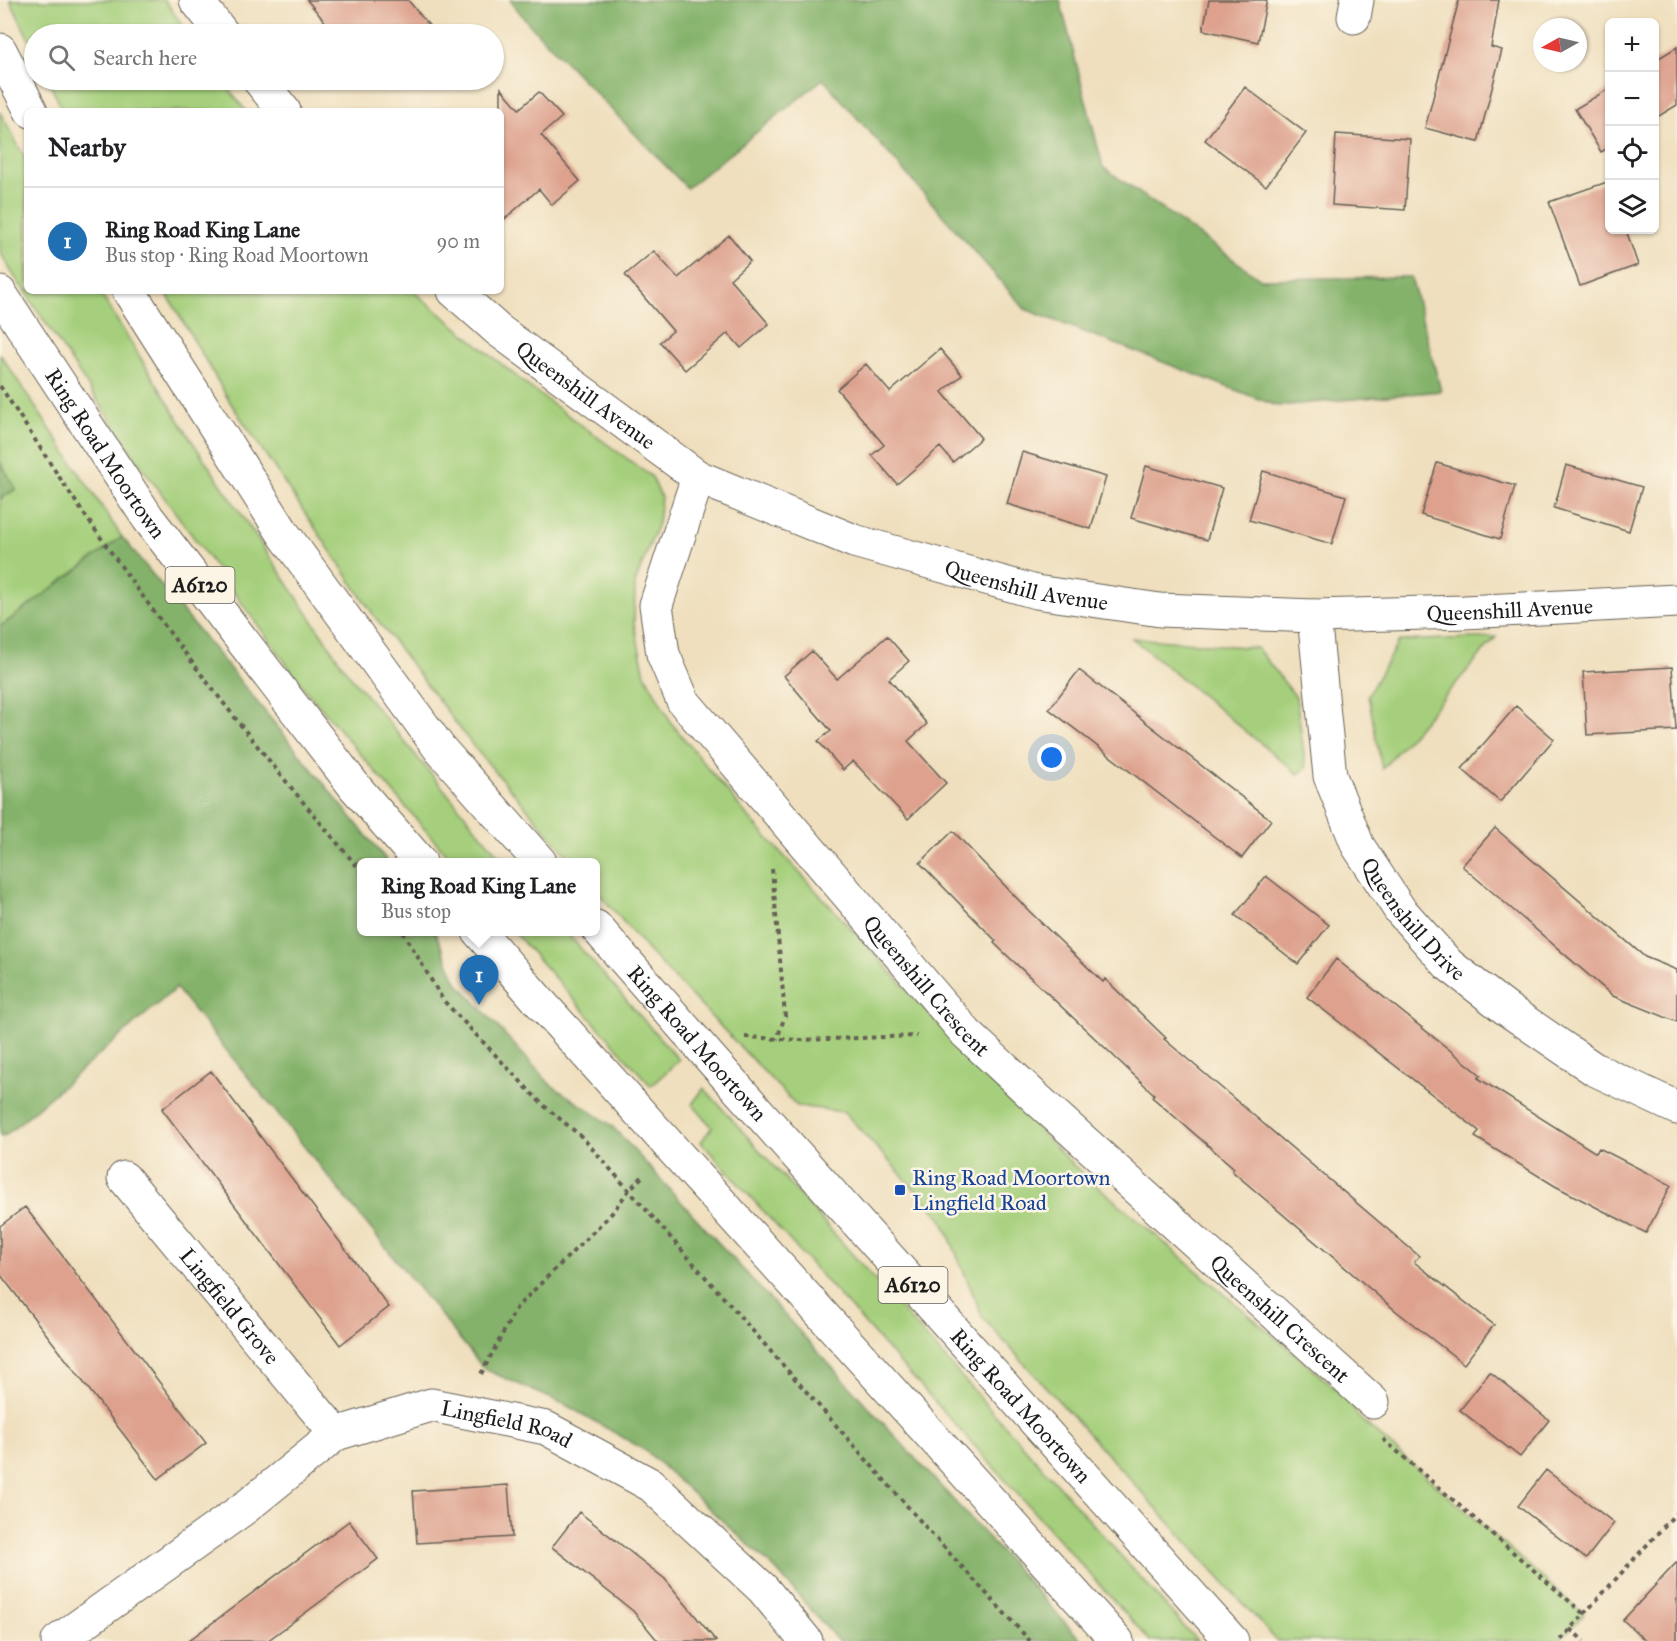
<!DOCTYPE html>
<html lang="en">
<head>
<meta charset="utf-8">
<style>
  :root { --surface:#fff; --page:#f6f6f6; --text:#202124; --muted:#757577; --line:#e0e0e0; --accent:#1f6fb2 }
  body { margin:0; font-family:"IM FELL Great Primer",serif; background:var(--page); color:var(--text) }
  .controls { position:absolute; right:18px; top:18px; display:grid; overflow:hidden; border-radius:9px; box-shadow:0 2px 4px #0004 }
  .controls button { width:54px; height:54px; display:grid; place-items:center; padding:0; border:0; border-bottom:2px solid var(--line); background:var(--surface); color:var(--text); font:30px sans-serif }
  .compass { position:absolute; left:1533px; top:18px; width:54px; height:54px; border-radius:50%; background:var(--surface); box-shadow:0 2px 4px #0004; rotate:262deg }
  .you { position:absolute; left:1052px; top:758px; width:21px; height:21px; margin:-15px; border:4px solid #fff; border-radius:50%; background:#1a73e8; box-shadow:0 0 0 9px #1a73e833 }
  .badge { display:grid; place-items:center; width:39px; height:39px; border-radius:50%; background:var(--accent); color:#fff; font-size:20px; font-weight:700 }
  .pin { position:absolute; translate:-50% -50px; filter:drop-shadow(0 2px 3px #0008) }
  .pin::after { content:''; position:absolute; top:32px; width:21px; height:18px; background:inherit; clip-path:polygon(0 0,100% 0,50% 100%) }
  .popup { position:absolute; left:357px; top:858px; width:243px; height:78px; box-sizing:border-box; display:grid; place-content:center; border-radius:9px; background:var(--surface); filter:drop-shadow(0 2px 4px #0005); font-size:20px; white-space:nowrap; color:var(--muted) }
  .popup b { font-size:22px; color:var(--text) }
  .popup::after { content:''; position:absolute; left:50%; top:100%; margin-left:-12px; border:12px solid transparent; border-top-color:var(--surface) }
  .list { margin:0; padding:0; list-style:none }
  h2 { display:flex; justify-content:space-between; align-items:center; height:78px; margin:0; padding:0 24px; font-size:26px }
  h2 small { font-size:20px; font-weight:400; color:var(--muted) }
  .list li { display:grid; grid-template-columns:39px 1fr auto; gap:18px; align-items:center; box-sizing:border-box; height:108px; padding:0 24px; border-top:2px solid var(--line) }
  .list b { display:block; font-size:22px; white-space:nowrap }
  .list p { margin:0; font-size:20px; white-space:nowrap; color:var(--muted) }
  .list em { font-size:20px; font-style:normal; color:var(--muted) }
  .icon { flex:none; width:33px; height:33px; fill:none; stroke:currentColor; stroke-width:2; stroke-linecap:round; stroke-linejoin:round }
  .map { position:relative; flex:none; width:1677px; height:1641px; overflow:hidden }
  .search { position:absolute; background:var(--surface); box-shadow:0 2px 4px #0004; left:24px; top:24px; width:480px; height:66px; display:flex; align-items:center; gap:15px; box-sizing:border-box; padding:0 21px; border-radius:33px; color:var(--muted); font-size:22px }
  .panel { position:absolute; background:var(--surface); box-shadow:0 2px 4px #0004; left:24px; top:108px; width:480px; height:186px; border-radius:9px }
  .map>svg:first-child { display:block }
  .green { fill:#a5cf7b; stroke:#60764c; stroke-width:1.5 }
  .forest { fill:#84b26b; stroke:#506744; stroke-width:1.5 }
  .building { fill:#dda18d }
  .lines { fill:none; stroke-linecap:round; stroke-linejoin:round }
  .street-casing { stroke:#666055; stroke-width:35 }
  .highway-casing { stroke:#666055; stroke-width:35 }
  .path { stroke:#666055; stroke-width:4; stroke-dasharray:4.5 4.5; stroke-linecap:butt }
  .street { stroke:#fff; stroke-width:33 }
  .highway { stroke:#fff; stroke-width:33 }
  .transit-dot { fill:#1a4fb4; stroke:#fcf5e5; stroke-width:2 }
  .labels { text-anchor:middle; stroke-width:5; stroke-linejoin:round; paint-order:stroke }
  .shield { fill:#fcf5e5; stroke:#5f5d58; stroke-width:1.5 }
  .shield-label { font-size:21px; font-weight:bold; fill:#1c1c1c }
  .street-label { font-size:22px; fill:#1c1c1c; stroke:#fcf5e5 }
  .transit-label { font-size:22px; fill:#164399; stroke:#fcf5e5; text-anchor:start }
</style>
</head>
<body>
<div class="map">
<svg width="1677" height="1641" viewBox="0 0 1677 1641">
  <rect width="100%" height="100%" fill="#fcf5e5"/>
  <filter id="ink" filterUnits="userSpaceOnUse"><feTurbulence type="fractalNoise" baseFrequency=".0167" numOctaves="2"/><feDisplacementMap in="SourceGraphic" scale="12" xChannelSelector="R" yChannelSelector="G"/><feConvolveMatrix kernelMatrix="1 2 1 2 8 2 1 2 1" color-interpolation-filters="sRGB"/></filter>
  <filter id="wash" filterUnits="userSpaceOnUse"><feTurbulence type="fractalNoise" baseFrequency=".008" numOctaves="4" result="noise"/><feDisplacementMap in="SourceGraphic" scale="24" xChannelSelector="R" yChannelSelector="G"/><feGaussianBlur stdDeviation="1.35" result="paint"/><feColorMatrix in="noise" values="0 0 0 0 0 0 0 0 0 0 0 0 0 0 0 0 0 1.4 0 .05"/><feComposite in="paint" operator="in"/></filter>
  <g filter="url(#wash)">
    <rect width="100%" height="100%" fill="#efdfbe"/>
    <path class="green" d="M 10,0 L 165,0 L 188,34 L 34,34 L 34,50 Z
      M 48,80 L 222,80 L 246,111 L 63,111 Z
      M 0,112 L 27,162 L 27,291 L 99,291 L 192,441 L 347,672 L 504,862 L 453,862 L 307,692 L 139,463 L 11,271 L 0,252 Z
      M 165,291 L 413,291 L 528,386 L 652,477 L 661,497 L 658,523 L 635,583 L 634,624 L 645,674 L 672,724 L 750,819 L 984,1073 L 1073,1165 L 1349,1400 L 1358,1417 L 1584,1614 L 1559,1641 L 1277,1641 L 983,1318 L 942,1219 L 844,1112 L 797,1106 L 650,953 L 596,890 L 596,862 L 573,862 L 474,747 L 375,617 L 230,402 Z
      M 0,354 L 122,537 L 0,627 L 0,499 L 16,489 L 0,462 Z
      M 1496,637 L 1382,769 L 1368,695 L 1399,641 Z
      M 1132,638 L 1257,648 L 1296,697 L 1306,768 L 1298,774 Z
      M 514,932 L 566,932 L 679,1060 L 651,1086 Z
      M 704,1088 L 1197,1641 L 1150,1641 L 701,1142 L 712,1127 L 692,1104 Z"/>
    <path class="forest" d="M 510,0 L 1060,0 L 1103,167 L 1261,279 L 1411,277 L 1441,391 L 1277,406 L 1025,309 L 823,79 L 687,188 L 528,23 Z
      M 0,462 L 16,489 L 0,499 Z
      M 122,537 L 388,862 L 362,862 L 362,932 L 435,932 L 457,982 L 550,1084 L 611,1125 L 1082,1641 L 838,1641 L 776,1570 L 645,1450 L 566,1405 L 484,1369 L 176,988 L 6,1135 L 0,1136 L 0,627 Z"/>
    <g id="blocks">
      <path class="building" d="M 307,0 L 408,0 L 436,34 L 335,34 Z
        M 1209,0 L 1267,0 L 1258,42 L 1203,30 Z
        M 1459,0 L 1499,0 L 1491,47 L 1502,50 L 1478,142 L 1425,128 Z
        M 1677,47 L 1677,105 L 1654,119 L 1654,61 Z
        M 1245,87 L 1306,133 L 1266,186 L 1205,140 Z
        M 501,88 L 519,109 L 539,92 L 562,117 L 541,135 L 580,181 L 552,205 L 539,189 L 501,222 Z
        M 1610,88 L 1610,147 L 1601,152 L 1575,109 Z
        M 1336,134 L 1410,139 L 1405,210 L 1332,205 Z
        M 1610,181 L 1610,230 L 1626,230 L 1638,265 L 1580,286 L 1549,202 Z
        M 729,235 L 750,261 L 730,279 L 769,324 L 741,348 L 728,333 L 685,370 L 660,342 L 673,331 L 625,275 L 654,251 L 678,278 Z
        M 940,349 L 962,375 L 942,392 L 981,438 L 953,462 L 940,447 L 897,484 L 872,455 L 884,445 L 837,389 L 866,364 L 890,392 Z
        M 1022,452 L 1106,477 L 1091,529 L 1007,504 Z
        M 1437,463 L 1515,486 L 1500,539 L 1421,515 Z
        M 1566,465 L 1642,487 L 1629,531 L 1554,508 Z
        M 1146,466 L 1222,488 L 1207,540 L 1131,518 Z
        M 1263,471 L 1346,496 L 1332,544 L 1249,520 Z
        M 887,636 L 909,661 L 889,679 L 927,724 L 908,741 L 946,783 L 908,819 L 853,761 L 843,770 L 818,741 L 831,731 L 784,676 L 812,651 L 837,679 Z
        M 1672,667 L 1676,730 L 1587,735 L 1583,672 Z
        M 1079,670 L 1271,820 L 1242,858 L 1049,709 Z
        M 1516,706 L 1554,739 L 1500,802 L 1462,769 Z
        M 1495,828 L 1645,957 L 1677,970 L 1677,1022 L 1613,996 L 1462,866 Z
        M 953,831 L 1029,911 L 1103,982 L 1105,979 L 1166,1038 L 1164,1039 L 1419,1256 L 1414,1262 L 1494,1325 L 1464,1364 L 1396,1311 L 1232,1171 L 1234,1168 L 1152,1097 L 1154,1094 L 994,943 L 996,941 L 920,863 Z
        M 1266,876 L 1329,925 L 1298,964 L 1235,915 Z
        M 1336,959 L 1481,1075 L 1478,1078 L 1596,1153 L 1599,1148 L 1671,1185 L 1646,1233 L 1555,1186 L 1475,1137 L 1479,1131 L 1307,997 Z
        M 211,1071 L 389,1307 L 340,1345 L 162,1109 Z
        M 25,1207 L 206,1443 L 158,1479 L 0,1274 L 0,1226 Z
        M 1490,1372 L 1549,1420 L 1520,1457 L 1460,1410 Z
        M 1546,1470 L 1614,1523 L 1586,1559 L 1518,1506 Z
        M 508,1485 L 512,1537 L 417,1543 L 413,1491 Z
        M 579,1512 L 665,1579 L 716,1641 L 658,1641 L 633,1611 L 552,1547 Z
        M 349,1521 L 378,1559 L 339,1588 L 267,1641 L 188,1641 Z
        M 1677,1562 L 1677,1641 L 1646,1641 L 1623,1620 Z"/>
    </g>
  </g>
  <g filter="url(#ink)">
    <use href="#blocks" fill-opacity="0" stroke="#666055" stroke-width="1.5"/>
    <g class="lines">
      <g class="street-casing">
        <g id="street">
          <path d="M 196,0 L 223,34"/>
          <path d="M 1354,17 L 1357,0"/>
          <path d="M 259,80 L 284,111"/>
          <path id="s1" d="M 454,291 L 498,330 L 698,477 L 854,541 L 1036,592 L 1160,610 L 1314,616 L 1464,612 L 1677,601"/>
          <path id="s2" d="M 698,477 L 656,605 L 663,654 L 683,701 L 966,1033 L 1037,1099 L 1373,1402"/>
          <path id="s3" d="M 1314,616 L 1330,776 L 1358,846 L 1400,910 L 1449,965 L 1505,1008 L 1594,1069 L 1677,1108"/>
          <path id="s4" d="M 124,1178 L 336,1434"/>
          <path id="s5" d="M 58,1641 L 246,1507 L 336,1434 L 431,1405 L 546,1428 L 651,1485 L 763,1589 L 806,1641"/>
        </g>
      </g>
      <g class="highway-casing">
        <g id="highway">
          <path d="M 0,50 L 31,111"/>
          <path d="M 129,291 L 283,533 L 440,749 L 540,862"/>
          <path id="s6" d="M 0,293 L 148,518 L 355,787 L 420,862"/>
          <path id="s7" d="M 596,927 L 711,1059 L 1232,1641"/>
          <path d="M 479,932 L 537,999 L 1117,1641"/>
        </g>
      </g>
      <path class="path" d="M 0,386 C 33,436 65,488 101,538 C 182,653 270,765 362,872
        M 772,869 L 785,1016 L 777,1039
        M 403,932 L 443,1000 L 543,1105 L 582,1137 L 930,1532 L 1030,1641
        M 745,1037 L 800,1040 L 917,1036
        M 481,1374 L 517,1307 L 612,1213 L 629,1190 L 644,1175
        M 1383,1439 L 1584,1614 L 1559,1641
        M 1584,1614 L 1677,1512
        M 1570,1629 L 1584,1641"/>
      <use href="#street" class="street"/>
      <use href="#highway" class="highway"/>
    </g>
  </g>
  <rect class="transit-dot" x="894" y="1184" width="12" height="12" rx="3"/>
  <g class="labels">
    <g class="shield">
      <rect x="165.5" y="567" width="69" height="36" rx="4.5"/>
      <rect x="878.5" y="1267" width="69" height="36" rx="4.5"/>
    </g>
    <g class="shield-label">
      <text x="200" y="592">A6120</text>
      <text x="913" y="1292">A6120</text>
    </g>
    <g class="street-label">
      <text dy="8" stroke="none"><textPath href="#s1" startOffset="168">Queenshill Avenue</textPath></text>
      <text dy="8" stroke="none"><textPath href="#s6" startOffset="192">Ring Road Moortown</textPath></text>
      <text dy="8" stroke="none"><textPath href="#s1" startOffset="654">Queenshill Avenue</textPath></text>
      <text dy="8" stroke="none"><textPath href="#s1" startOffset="1140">Queenshill Avenue</textPath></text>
      <text dy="8" stroke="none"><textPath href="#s3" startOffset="328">Queenshill Drive</textPath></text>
      <text dy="8" stroke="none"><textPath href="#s2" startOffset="610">Queenshill Crescent</textPath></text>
      <text dy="8" stroke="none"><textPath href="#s7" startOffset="154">Ring Road Moortown</textPath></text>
      <text dy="8" stroke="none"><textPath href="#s4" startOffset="166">Lingfield Grove</textPath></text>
      <text dy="8" stroke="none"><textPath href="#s2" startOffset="1096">Queenshill Crescent</textPath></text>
      <text dy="8" stroke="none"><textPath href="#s7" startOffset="640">Ring Road Moortown</textPath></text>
      <text dy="8" stroke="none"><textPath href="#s5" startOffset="524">Lingfield Road</textPath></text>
    </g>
    <g class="transit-label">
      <text x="912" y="1185">Ring Road Moortown<tspan x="912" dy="25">Lingfield Road</tspan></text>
    </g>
  </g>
</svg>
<div class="controls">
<button>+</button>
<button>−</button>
<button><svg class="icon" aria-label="locate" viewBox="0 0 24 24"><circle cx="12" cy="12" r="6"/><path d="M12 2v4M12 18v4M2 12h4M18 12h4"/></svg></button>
<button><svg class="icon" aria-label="layers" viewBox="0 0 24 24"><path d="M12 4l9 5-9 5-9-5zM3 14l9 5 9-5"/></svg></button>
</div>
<svg class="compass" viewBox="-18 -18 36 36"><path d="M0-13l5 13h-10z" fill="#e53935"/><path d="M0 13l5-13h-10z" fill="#757577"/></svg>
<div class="you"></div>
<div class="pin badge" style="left:479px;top:1005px">1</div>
<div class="popup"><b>Ring Road King Lane</b>Bus stop</div>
<div class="search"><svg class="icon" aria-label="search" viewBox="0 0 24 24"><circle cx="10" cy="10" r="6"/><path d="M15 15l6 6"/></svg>Search here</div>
<section class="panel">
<h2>Nearby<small></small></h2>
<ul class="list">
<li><span class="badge">1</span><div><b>Ring Road King Lane</b><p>Bus stop · Ring Road Moortown</p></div><em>90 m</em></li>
</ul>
</section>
</div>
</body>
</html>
